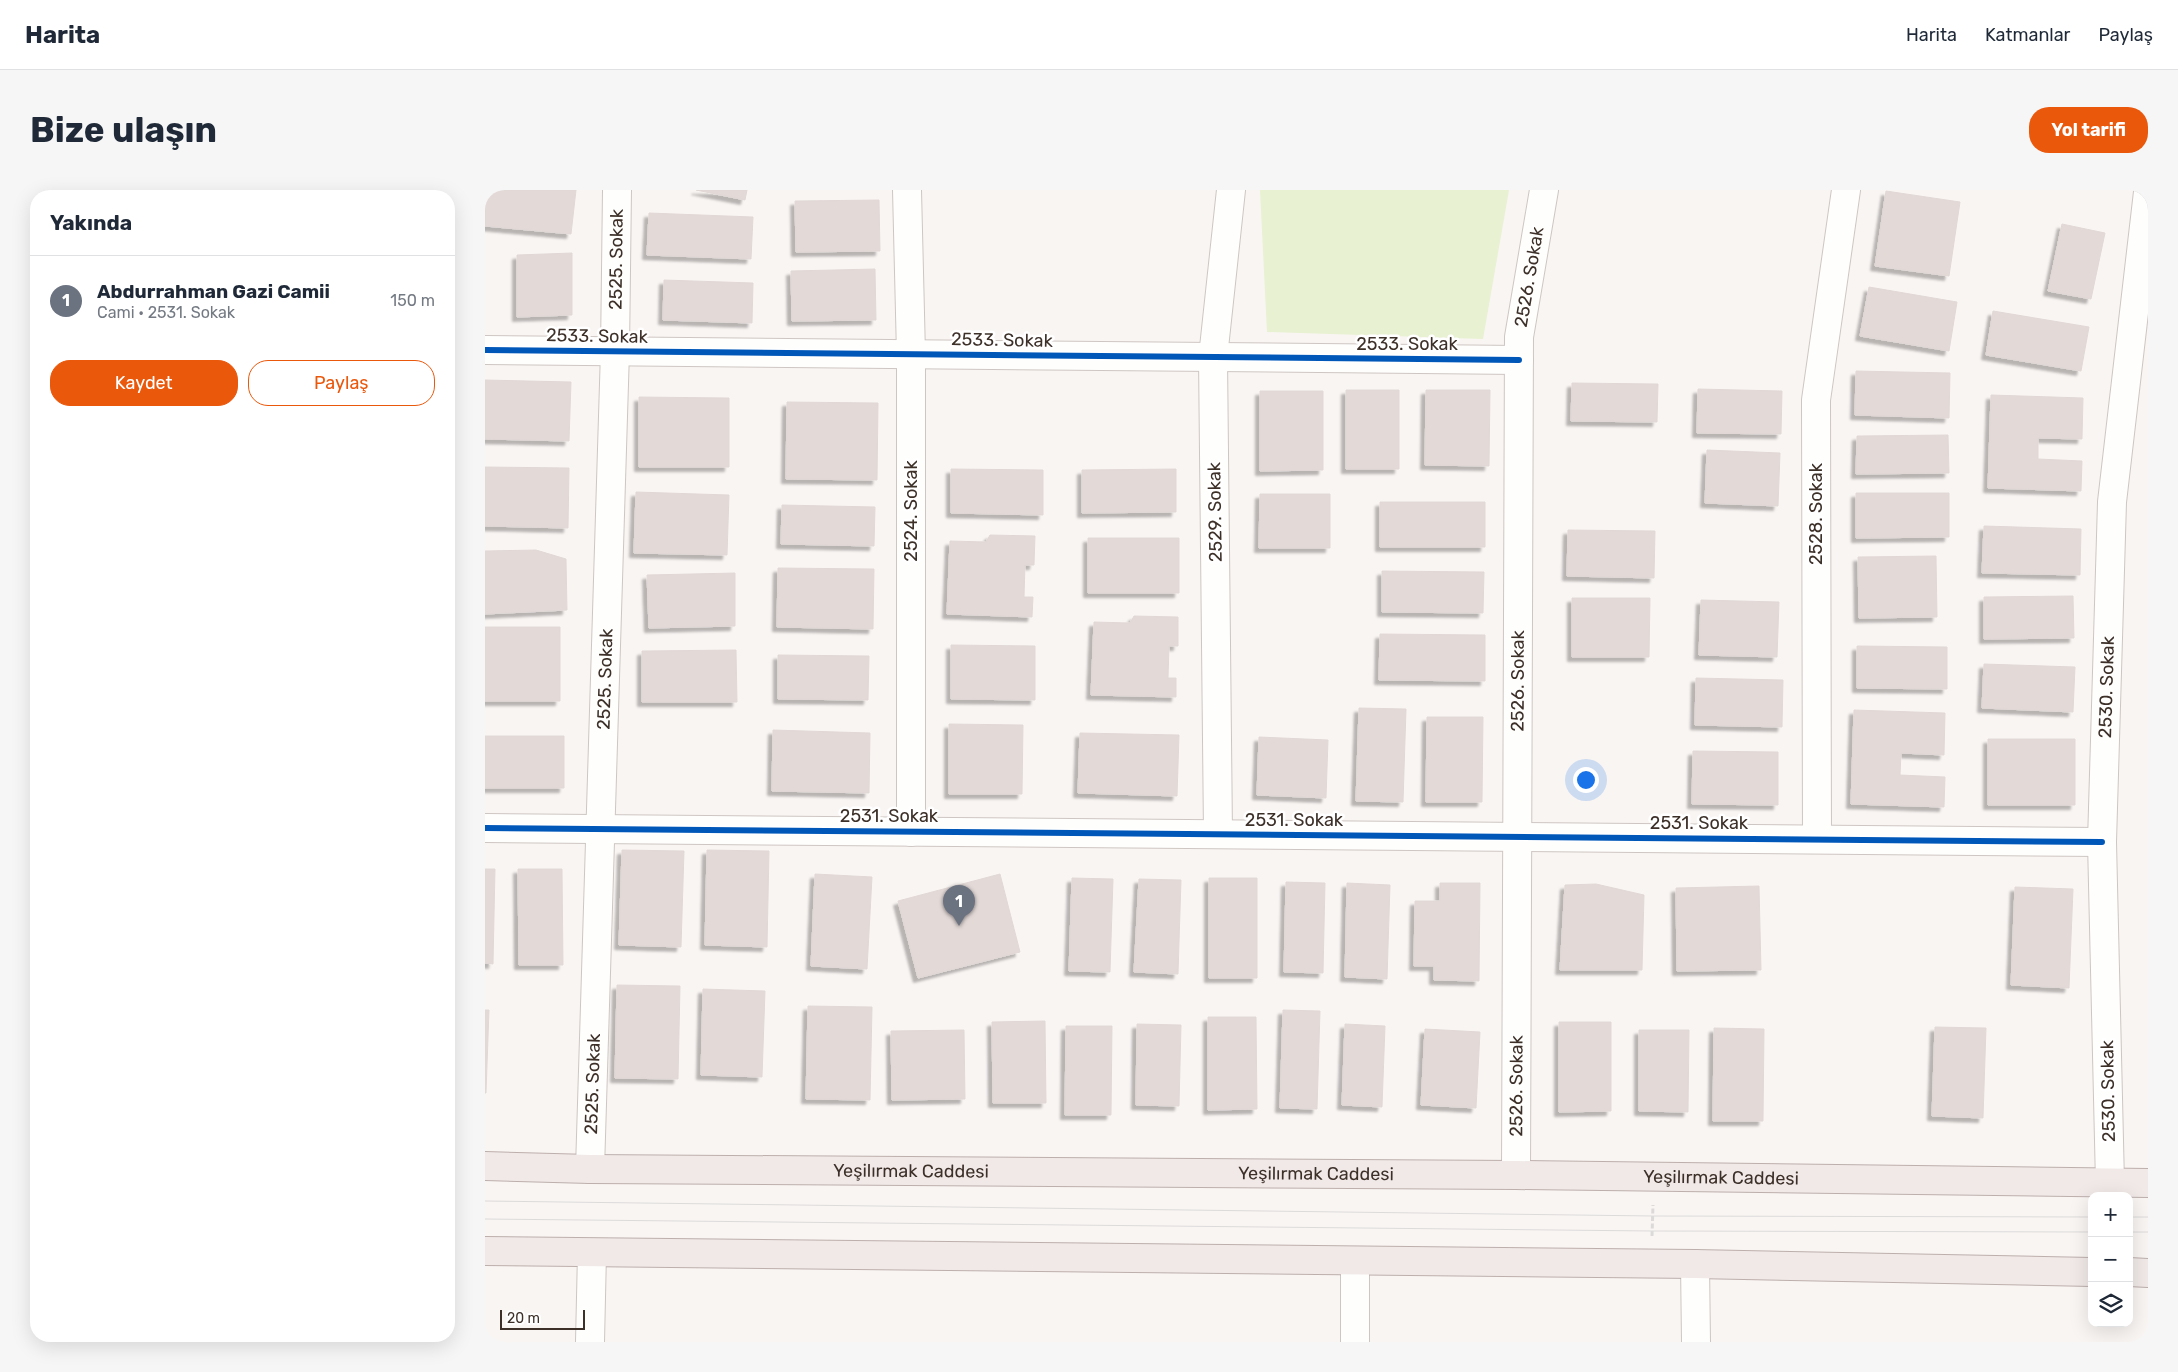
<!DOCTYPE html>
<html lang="tr">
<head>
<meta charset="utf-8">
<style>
  :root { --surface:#fff; --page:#f6f6f7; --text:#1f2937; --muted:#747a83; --line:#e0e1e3; --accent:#ea580c }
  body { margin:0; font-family:Rubik,sans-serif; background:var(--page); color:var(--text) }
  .controls { position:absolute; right:15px; bottom:15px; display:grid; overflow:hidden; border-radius:10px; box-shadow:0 5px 20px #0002 }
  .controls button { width:45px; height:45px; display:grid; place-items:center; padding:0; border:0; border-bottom:1px solid var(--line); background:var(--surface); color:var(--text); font:25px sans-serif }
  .scale { position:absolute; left:15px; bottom:12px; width:85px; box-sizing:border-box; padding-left:5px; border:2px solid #3d3029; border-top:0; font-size:14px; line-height:18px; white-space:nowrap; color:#3d3029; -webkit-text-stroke:4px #fff; paint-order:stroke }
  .you { position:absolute; left:1100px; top:589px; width:18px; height:18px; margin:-12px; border:4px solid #fff; border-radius:50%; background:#1a73e8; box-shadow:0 0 0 8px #1a73e833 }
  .badge { display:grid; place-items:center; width:32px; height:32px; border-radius:50%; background:var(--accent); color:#fff; font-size:16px; font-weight:700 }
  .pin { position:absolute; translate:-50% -41px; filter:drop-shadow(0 1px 2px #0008) }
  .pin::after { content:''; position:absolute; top:26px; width:18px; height:15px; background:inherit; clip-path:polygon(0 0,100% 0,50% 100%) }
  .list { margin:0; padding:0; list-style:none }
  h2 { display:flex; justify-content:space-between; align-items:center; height:65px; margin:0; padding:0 20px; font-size:21px }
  h2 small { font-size:16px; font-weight:400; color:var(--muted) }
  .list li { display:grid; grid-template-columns:32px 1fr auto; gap:15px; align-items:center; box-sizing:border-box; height:90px; padding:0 20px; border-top:1px solid var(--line) }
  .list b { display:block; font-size:19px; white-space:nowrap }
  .list p { margin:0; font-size:16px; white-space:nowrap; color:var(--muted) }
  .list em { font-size:16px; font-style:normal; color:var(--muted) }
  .actions { display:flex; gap:10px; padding:15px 20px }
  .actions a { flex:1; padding:11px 0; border:1px solid var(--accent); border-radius:20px; text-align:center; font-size:18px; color:var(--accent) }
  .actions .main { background:var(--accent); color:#fff }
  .icon { flex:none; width:28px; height:28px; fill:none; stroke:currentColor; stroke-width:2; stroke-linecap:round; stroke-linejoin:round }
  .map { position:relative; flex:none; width:1663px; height:1152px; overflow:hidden; border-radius:20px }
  header { display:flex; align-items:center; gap:30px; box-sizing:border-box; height:70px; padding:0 25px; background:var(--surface); border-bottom:1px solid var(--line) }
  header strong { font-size:24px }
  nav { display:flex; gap:28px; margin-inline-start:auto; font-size:18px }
  .intro { display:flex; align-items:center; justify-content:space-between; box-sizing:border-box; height:120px; padding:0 30px }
  h1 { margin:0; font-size:35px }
  .button { padding:12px 22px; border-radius:20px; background:var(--accent); color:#fff; font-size:18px; font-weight:700 }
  main { display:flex; gap:30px; padding:0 30px }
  aside { flex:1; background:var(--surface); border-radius:20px; box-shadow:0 5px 20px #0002 }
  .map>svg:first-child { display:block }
  .green { fill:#e8f1d1 }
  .building { fill:#e3dad8; stroke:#e1d8d6; filter:url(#shadow) }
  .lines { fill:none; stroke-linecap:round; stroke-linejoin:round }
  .street-casing { stroke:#cec6c2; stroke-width:30 }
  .primary-casing { stroke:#bdafac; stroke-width:30 }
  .path { stroke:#dbdad9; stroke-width:3; stroke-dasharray:5 2.5; stroke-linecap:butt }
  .street { stroke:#fefefd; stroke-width:28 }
  .primary { stroke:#f0e9e7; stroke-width:28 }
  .tram { stroke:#dcdbda; stroke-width:1 }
  .cycleway-casing { stroke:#fff; stroke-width:9 }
  .cycleway { stroke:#0057b8; stroke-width:6 }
  .labels { text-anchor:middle; stroke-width:5; stroke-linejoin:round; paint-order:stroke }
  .street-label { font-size:18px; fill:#3d3029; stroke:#fff }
</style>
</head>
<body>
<header>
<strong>Harita</strong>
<nav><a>Harita</a><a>Katmanlar</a><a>Paylaş</a></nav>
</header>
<div class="intro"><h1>Bize ulaşın</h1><a class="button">Yol tarifi</a></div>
<main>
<aside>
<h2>Yakında<small></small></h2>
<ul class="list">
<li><span class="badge" style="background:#6b7280">1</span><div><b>Abdurrahman Gazi Camii</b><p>Cami · 2531. Sokak</p></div><em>150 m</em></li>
</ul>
<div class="actions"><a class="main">Kaydet</a><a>Paylaş</a></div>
</aside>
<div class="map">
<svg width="1663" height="1152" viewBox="0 0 1663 1152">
  <defs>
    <filter id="shadow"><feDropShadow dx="-4.5" dy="4.5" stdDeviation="1" flood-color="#0004"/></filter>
  </defs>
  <rect width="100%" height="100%" fill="#f9f5f3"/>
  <path class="green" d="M 775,0 L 1024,0 L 998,149 L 782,142 Z"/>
  <path class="building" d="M 1,0 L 91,0 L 86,44 L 0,36 Z
    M 211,0 L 262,0 L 260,10 Z
    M 1401,1 L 1475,12 L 1464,86 L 1390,76 Z
    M 394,10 L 395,61 L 311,62 L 310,11 Z
    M 164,23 L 268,27 L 266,69 L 162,65 Z
    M 1577,34 L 1620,43 L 1606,109 L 1563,101 Z
    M 87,63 L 87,125 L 32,127 L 32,65 Z
    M 390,79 L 391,130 L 307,131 L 306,81 Z
    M 179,90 L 268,93 L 267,133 L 178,130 Z
    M 1384,97 L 1472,112 L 1464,161 L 1375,146 Z
    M 1508,121 L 1604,137 L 1596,181 L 1501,165 Z
    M 1371,181 L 1465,183 L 1464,228 L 1370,225 Z
    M 0,190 L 86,192 L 84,251 L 0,249 Z
    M 1087,193 L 1173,194 L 1172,232 L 1086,231 Z
    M 1213,199 L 1297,201 L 1296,244 L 1212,243 Z
    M 861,200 L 914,200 L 914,279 L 861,279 Z
    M 941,200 L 1005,200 L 1004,276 L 940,275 Z
    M 775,201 L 838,201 L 838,280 L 775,281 Z
    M 1506,205 L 1598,208 L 1597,249 L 1553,248 L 1553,269 L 1597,271 L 1596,301 L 1503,298 Z
    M 154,207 L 244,208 L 244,277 L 154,277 Z
    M 302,212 L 393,213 L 392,290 L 301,289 Z
    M 1463,245 L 1464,283 L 1371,284 L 1372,246 Z
    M 1222,260 L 1295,263 L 1293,316 L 1220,313 Z
    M 0,277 L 84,278 L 83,338 L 0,336 Z
    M 466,279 L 558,280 L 558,325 L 466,323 Z
    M 691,279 L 691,322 L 597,323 L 597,280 Z
    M 151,302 L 244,305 L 242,365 L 149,363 Z
    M 1371,303 L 1464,303 L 1464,347 L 1371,348 Z
    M 775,304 L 845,304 L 845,358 L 774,358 Z
    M 895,312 L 1000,312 L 1000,357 L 895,357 Z
    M 297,315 L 390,317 L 389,356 L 296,354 Z
    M 1499,336 L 1596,339 L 1595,385 L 1497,383 Z
    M 1083,340 L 1170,341 L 1169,388 L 1082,386 Z
    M 505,345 L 550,346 L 549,375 L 540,375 L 539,407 L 548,407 L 547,427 L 462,424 L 465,351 L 501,352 Z
    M 603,348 L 694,348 L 694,403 L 603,403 Z
    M 51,360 L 81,369 L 82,420 L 0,424 L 0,361 Z
    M 1451,366 L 1452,427 L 1374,428 L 1373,367 Z
    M 293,378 L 389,379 L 388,439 L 292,437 Z
    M 897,381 L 999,382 L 998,423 L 897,422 Z
    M 250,383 L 250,436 L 164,438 L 162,385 Z
    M 1588,406 L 1589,448 L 1499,449 L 1499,407 Z
    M 1087,408 L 1165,408 L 1164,467 L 1087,467 Z
    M 1216,410 L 1294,412 L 1292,467 L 1214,465 Z
    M 649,426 L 693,427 L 693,456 L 684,456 L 683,488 L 691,488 L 691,507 L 606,505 L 609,432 L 645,433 Z
    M 0,437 L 75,437 L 75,511 L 0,511 Z
    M 895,444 L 1000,445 L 1000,491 L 894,490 Z
    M 466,455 L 550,456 L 550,510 L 466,509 Z
    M 1372,456 L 1462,457 L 1462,499 L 1372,498 Z
    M 251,460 L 252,512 L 157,512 L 157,461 Z
    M 293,465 L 384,466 L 383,510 L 293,509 Z
    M 1499,474 L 1590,477 L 1588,522 L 1497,518 Z
    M 1211,488 L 1298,490 L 1297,537 L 1210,535 Z
    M 874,518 L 921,519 L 918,612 L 871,611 Z
    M 1369,520 L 1460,523 L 1459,565 L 1416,563 L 1415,585 L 1460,587 L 1459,617 L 1366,614 Z
    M 942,527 L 998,527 L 997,612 L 941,612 Z
    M 464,534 L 538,535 L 537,604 L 464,604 Z
    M 288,540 L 385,543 L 384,603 L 287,601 Z
    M 595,543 L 694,545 L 692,606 L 593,603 Z
    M 0,546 L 79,546 L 79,598 L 0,598 Z
    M 774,547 L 843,550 L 841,608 L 772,605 Z
    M 1503,549 L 1590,549 L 1590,615 L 1503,615 Z
    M 1208,561 L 1293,562 L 1293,615 L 1207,614 Z
    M 137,660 L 199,661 L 196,757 L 134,755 Z
    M 222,660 L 284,661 L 282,757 L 220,755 Z
    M 0,679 L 10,679 L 8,774 L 0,773 Z
    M 33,679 L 77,679 L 78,775 L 34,775 Z
    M 330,684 L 387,687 L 382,779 L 326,776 Z
    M 515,684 L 535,762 L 433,788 L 413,711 Z
    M 587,688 L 628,689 L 625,782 L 584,781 Z
    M 724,688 L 772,688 L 772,788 L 724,788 Z
    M 654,689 L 696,690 L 693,784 L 649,782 Z
    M 801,692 L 840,693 L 838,783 L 799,782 Z
    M 862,693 L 905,695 L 902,789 L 860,787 Z
    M 955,693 L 995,693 L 994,791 L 949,790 L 949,776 L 929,776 L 930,711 L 955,711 Z
    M 1111,694 L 1159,705 L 1157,780 L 1075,780 L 1080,695 Z
    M 1274,696 L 1276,780 L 1192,781 L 1191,698 Z
    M 1530,697 L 1588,699 L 1584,798 L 1526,795 Z
    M 132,795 L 195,796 L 193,889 L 130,888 Z
    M 218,799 L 280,801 L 277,887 L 216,885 Z
    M 323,816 L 387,817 L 385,910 L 321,909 Z
    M 0,820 L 4,820 L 1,903 L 0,903 Z
    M 798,820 L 835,821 L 832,919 L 795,918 Z
    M 723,827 L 771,827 L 772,919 L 723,920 Z
    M 560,831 L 561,913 L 508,913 L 507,832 Z
    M 1074,832 L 1126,832 L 1126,921 L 1074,922 Z
    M 652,834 L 696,835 L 694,916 L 651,915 Z
    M 860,834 L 900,836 L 897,917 L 857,915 Z
    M 581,836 L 627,836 L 626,925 L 580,925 Z
    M 1450,837 L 1501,838 L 1498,928 L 1447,926 Z
    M 1229,838 L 1279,839 L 1278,931 L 1228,931 Z
    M 940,839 L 995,842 L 991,918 L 936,915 Z
    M 479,840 L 480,909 L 407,910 L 406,841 Z
    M 1154,840 L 1204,840 L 1203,922 L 1154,921 Z"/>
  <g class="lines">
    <g class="street-casing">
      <g id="street">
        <path d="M 422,0 L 426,164 L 426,642"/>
        <path d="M 0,160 L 1034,170"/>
        <path d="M 0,638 L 1617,652"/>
        <path d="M 733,644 L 728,167 L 746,0"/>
        <path d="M 1332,649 L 1331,210 L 1361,0"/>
        <path id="s1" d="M 105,979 L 130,161 L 132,0"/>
        <path id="s2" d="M 1031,985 L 1034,147 L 1059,0"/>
        <path id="s3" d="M 1625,993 L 1617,652 L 1627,312 L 1663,2"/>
        <path d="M 1210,1074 L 1211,1152"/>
        <path d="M 105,1152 L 107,1063"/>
        <path d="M 870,1152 L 870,1071"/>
      </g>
    </g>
    <g class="primary-casing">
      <g id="primary">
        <path id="s4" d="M 0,976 L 105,979 L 1031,985 L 1663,993"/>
        <path d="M 0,1061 L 1210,1074 L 1607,1082"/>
        <path d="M 1644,1082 L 1663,1083"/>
      </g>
    </g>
    <path class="path" d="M 1167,1046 L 1168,1015"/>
    <use href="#street" class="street"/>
    <use href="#primary" class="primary"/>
    <path class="tram" d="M 0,1011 L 1168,1026 L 1607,1027
      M 1644,1027 L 1663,1027
      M 0,1029 L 1167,1041 L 1607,1042
      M 1644,1042 L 1663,1042"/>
    <g class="cycleway-casing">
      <path id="cycleway" d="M 0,160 L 1034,170
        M 0,638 L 1617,652"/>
    </g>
    <use href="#cycleway" class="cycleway"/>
  </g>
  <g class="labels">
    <g class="street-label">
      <text dy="6" stroke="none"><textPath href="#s1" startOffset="910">2525. Sokak</textPath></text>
      <text dy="6" stroke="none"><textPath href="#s2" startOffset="899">2526. Sokak</textPath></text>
      <text transform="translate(112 146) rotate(1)" y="6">2533. Sokak</text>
      <text transform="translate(517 150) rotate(1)" y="6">2533. Sokak</text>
      <text x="922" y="160">2533. Sokak</text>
      <text transform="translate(426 321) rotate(-90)" y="6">2524. Sokak</text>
      <text transform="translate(730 322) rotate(-91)" y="6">2529. Sokak</text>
      <text transform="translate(1331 324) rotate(-90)" y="6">2528. Sokak</text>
      <text dy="6" stroke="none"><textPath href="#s1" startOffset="490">2525. Sokak</textPath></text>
      <text dy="6" stroke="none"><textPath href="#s2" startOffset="494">2526. Sokak</textPath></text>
      <text dy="6" stroke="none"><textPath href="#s3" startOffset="496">2530. Sokak</textPath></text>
      <text x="404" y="632">2531. Sokak</text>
      <text x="809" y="636">2531. Sokak</text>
      <text x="1214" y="639">2531. Sokak</text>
      <text dy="6" stroke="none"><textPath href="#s1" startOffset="85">2525. Sokak</textPath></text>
      <text dy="6" stroke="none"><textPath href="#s2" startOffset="89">2526. Sokak</textPath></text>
      <text transform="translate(1623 901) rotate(-91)" y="6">2530. Sokak</text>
      <text dy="6" stroke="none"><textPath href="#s4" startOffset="426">Yeşilırmak Caddesi</textPath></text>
      <text dy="6" stroke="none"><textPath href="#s4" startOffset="831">Yeşilırmak Caddesi</textPath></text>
      <text dy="6" stroke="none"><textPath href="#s4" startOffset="1236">Yeşilırmak Caddesi</textPath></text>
    </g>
  </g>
</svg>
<div class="controls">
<button>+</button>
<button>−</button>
<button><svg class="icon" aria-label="layers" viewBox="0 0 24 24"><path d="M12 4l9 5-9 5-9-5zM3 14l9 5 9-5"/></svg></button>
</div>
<div class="scale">20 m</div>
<div class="you"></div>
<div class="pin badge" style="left:474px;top:736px;background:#6b7280">1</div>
</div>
</main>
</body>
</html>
